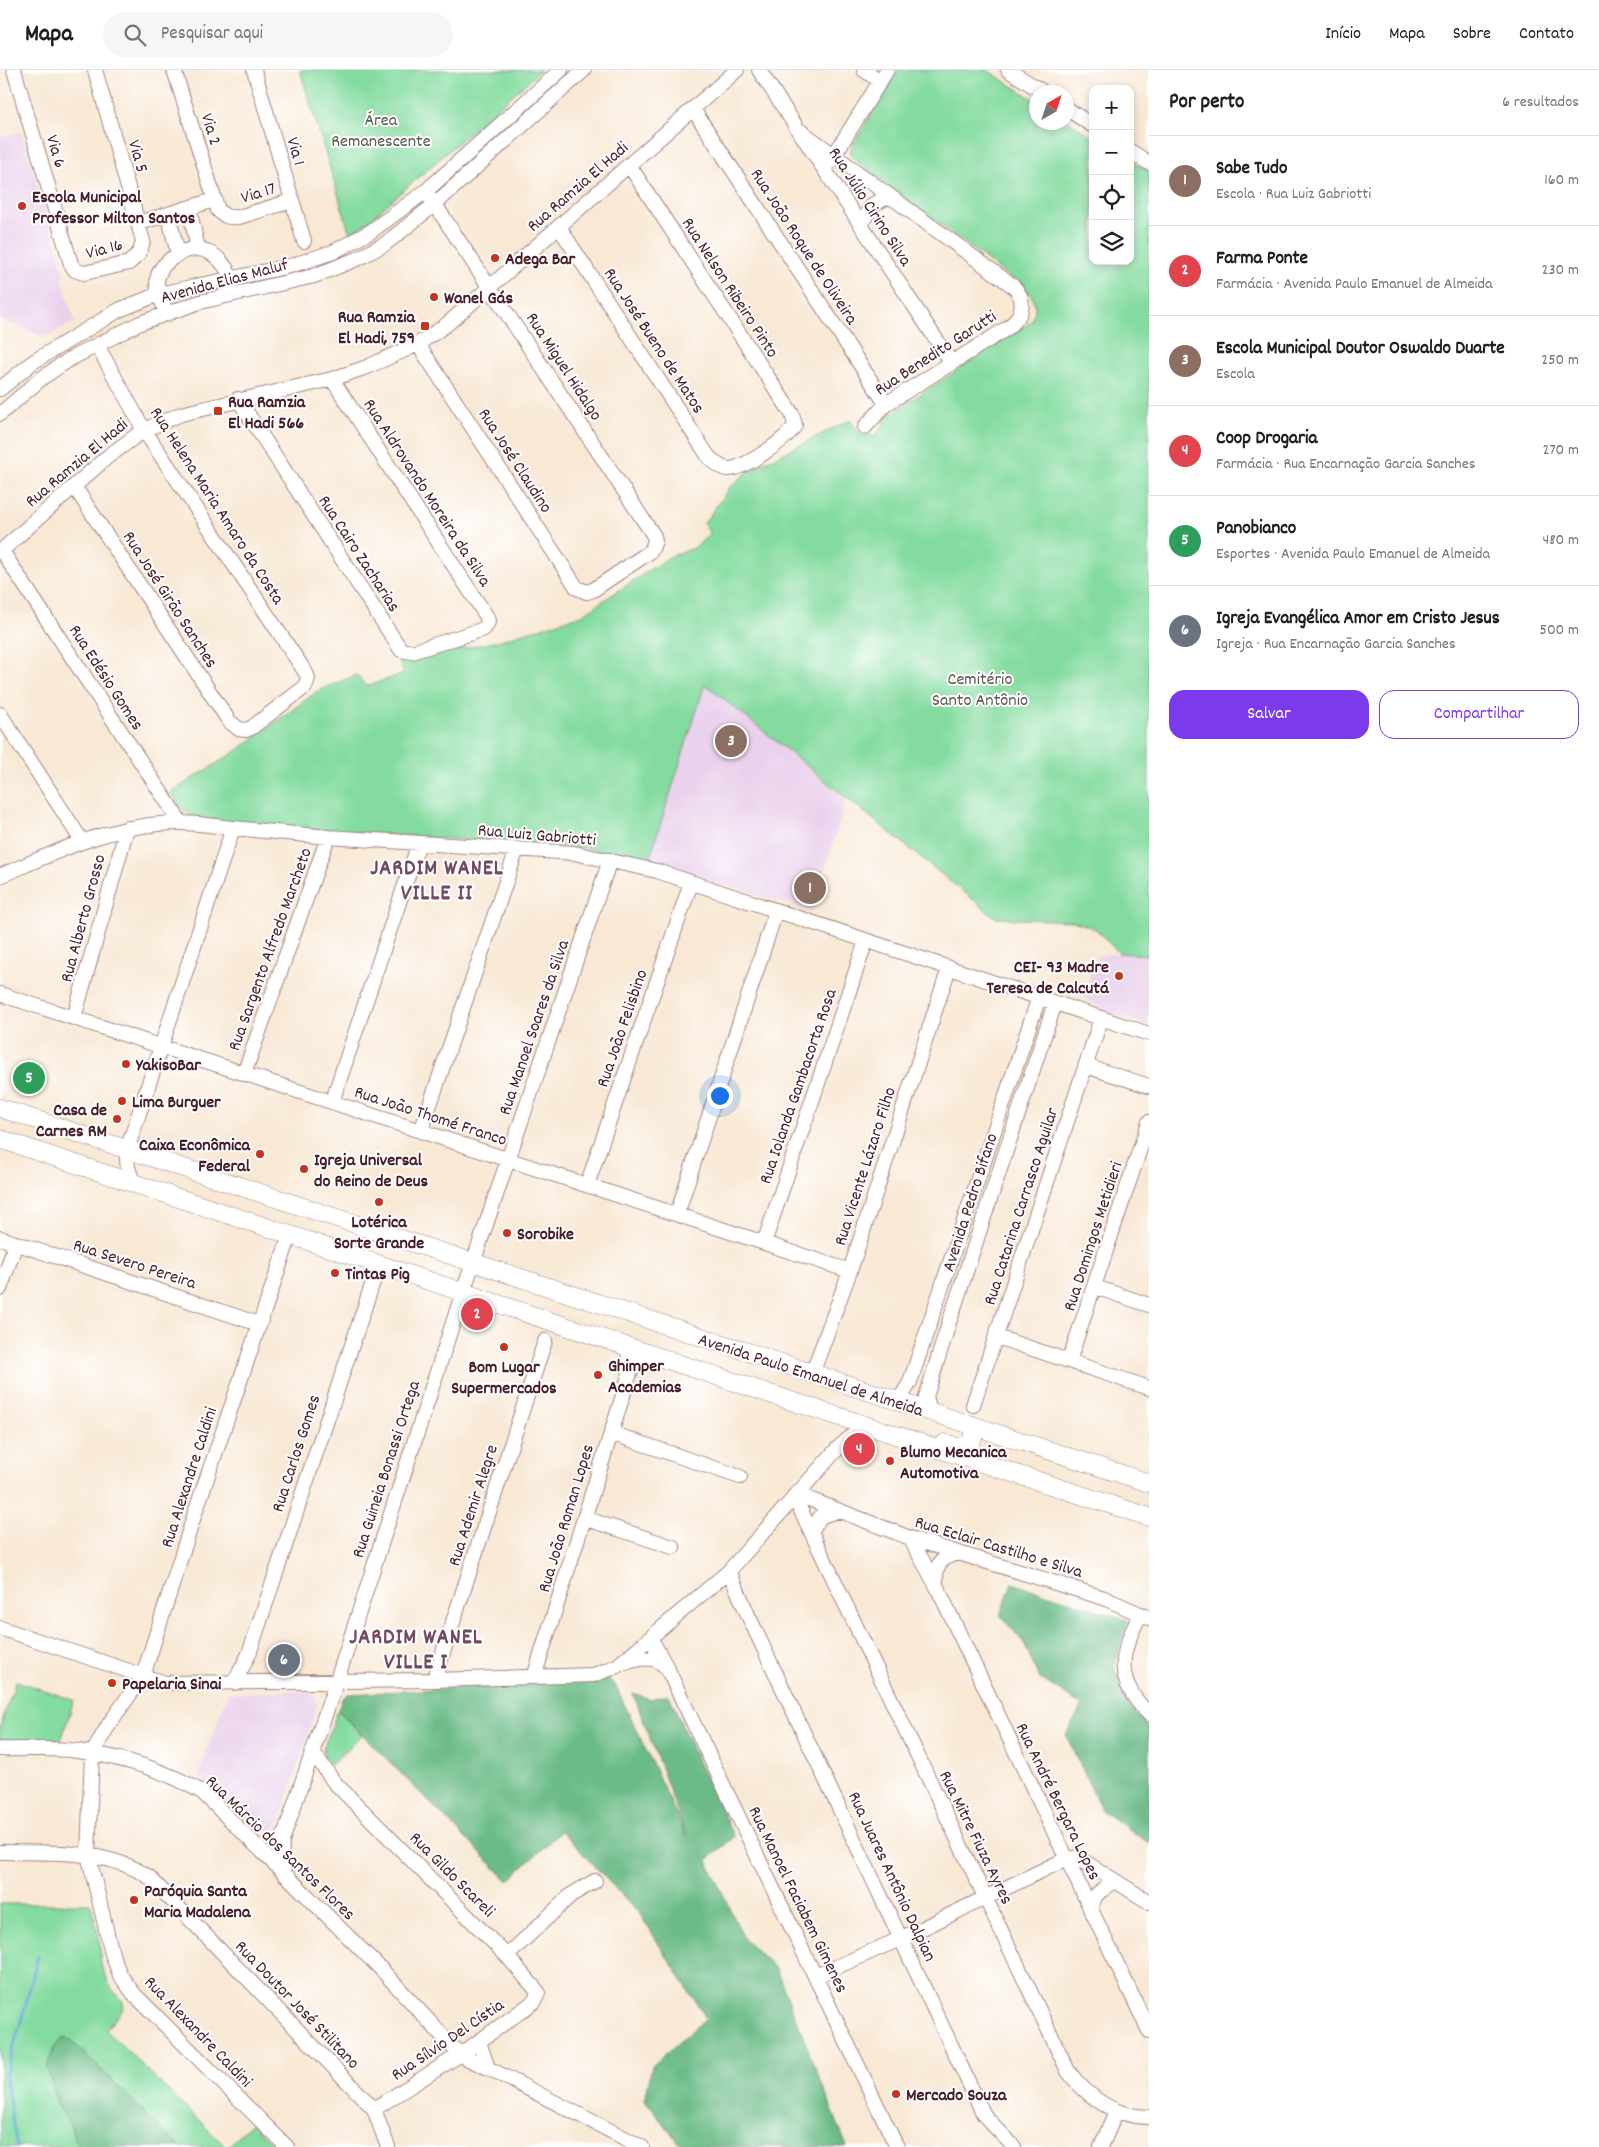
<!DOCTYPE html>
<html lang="pt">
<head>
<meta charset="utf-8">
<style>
  :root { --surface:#fff; --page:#f6f6f6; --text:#202124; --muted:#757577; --line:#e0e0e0; --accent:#7c3aed }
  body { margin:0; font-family:Dekko,sans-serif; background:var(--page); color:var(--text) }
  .controls { position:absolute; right:15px; top:15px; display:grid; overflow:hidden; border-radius:10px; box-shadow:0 2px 8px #0003 }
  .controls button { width:45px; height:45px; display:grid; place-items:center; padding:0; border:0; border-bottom:1px solid var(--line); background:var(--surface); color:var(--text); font:25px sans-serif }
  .compass { position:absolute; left:1029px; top:15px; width:45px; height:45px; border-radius:50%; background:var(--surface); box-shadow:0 2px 8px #0003; rotate:39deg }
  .you { position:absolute; left:719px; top:1025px; width:18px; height:18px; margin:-12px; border:4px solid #fff; border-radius:50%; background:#1a73e8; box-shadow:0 0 0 8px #1a73e833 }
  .badge { display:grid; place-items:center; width:32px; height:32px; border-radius:50%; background:var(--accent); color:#fff; font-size:16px; font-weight:700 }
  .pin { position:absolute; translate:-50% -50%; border:2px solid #fff; box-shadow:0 1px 5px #0006 }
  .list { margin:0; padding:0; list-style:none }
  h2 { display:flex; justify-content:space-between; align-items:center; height:65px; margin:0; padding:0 20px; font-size:21px }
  h2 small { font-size:16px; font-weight:400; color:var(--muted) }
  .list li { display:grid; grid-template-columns:32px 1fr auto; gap:15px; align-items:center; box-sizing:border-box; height:90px; padding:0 20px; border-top:1px solid var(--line) }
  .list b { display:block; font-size:19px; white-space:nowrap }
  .list p { margin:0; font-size:16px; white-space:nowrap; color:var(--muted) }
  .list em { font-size:16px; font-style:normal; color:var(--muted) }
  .actions { display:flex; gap:10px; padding:15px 20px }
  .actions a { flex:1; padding:11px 0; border:1px solid var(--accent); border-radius:15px; text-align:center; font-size:18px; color:var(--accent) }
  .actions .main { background:var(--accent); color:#fff }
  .icon { flex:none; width:28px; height:28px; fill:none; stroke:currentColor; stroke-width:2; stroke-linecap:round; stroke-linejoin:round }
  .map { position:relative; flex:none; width:1149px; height:2077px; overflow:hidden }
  header { display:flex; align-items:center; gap:30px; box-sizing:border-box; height:70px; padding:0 25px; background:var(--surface); border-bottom:1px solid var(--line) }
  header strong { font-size:24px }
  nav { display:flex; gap:28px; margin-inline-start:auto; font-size:18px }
  .search { width:350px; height:45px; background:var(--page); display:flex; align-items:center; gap:12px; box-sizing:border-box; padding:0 18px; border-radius:28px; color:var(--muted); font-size:19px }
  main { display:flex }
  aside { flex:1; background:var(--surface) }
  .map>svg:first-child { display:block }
  .built { fill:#ead1ec }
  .green { fill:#83db9f; stroke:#667d65 }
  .forest { fill:#6abb86; stroke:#5a6d58 }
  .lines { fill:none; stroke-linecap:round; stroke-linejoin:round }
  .stream { stroke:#62a6d7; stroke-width:3 }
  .minor-casing { stroke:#a18480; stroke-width:16 }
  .major-casing { stroke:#a18480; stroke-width:19 }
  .minor { stroke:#fff; stroke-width:14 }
  .major { stroke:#fff; stroke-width:18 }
  .poi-dot { fill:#c8321e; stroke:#fff; stroke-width:2 }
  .labels { text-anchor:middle; stroke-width:4; stroke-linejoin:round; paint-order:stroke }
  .park-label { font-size:18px; fill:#5b574e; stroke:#fff }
  .street-label { font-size:18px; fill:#4a1f2b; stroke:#fff }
  .poi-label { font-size:18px; font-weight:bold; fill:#4a1f2b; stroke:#fff; text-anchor:start }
  .district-label { font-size:22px; font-weight:bold; letter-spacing:1px; fill:#744a63; stroke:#fff }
</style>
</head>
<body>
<header>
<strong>Mapa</strong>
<div class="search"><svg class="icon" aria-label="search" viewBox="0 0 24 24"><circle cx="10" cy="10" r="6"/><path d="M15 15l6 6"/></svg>Pesquisar aqui</div>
<nav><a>Início</a><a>Mapa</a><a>Sobre</a><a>Contato</a></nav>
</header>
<main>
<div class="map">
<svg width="1149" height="2077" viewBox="0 0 1149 2077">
  <rect width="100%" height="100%" fill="#fff"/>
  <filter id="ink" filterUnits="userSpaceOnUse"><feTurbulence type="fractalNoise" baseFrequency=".02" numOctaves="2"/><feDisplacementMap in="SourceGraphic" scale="10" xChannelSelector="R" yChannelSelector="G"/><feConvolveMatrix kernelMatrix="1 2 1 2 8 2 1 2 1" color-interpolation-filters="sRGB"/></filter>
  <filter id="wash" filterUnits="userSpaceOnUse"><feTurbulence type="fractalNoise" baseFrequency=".0096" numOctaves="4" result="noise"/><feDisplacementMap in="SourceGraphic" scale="20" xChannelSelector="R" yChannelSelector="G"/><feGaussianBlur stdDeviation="1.12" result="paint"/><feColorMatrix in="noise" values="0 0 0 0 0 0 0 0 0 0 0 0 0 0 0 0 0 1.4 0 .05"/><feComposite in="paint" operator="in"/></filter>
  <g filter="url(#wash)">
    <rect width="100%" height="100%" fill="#f8e8d4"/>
    <path class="built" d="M 21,62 L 65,205 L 61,206 L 75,252 L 45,267 L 0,249 L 0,67 Z
      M 705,614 L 846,728 L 813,841 L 648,793 Z
      M 1119,883 L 1149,885 L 1149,955 L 1105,942 L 1083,926 L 1097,886 Z
      M 307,1621 L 315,1627 L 317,1636 L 278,1756 L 268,1763 L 258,1762 L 198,1706 L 228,1623 Z"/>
    <path class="green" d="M 300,0 L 340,0 L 352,3 L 355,0 L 541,0 L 365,154 L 350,164 Z
      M 898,0 L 987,0 L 1036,31 L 1036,52 L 1066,52 L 1067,50 L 1093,67 L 1093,191 L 1130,191 L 1130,90 L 1149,102 L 1149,885 L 1119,883 L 1096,859 L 1073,851 L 996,848 L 705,614 L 648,793 L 587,778 L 201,752 C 185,746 179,736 171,722 L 235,682 L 319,620 L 357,605 L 366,616 L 404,604 L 399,592 L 498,571 L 582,545 L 669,487 L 694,478 L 710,464 L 704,453 L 731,416 L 753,398 L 850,350 L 861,365 L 876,365 L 883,356 L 886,347 L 1031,252 C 1037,239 1036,233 1029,222 L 850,86 L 851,78 Z
      M 16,1611 L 74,1630 L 61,1671 L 0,1670 L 0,1657 Z
      M 338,1640 L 362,1665 L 331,1695 L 324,1686 L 323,1680 Z
      M 0,1834 L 91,1834 L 99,1867 L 101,1895 L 111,1918 L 122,1930 L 124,1938 L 106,1960 L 226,2077 L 179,2077 L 71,1970 L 47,1996 L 58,2036 L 71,2056 L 74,2069 L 80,2077 L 0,2077 Z
      M 251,2053 L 275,2077 L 228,2077 Z"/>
    <path class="forest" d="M 1012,1513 L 1128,1550 L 1114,1597 L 1128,1634 L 1149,1658 L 1149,1773 L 1102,1741 L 1066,1665 L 1082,1635 L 1039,1608 L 1024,1573 L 1000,1545 Z
      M 606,1608 L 615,1615 L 687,1767 L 633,1623 L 650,1629 L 669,1625 L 694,1683 L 734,1767 L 707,1790 L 744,1869 L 776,1899 L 847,2077 L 689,2077 L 678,2071 L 645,2030 L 652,1996 L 706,1948 L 639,1843 L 561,1761 L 508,1811 L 338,1640 L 342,1629 L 348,1624 L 598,1610 Z
      M 63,1968 L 71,1970 L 179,2077 L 80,2077 L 74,2069 L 71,2056 L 58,2036 L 47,1996 L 54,1978 Z"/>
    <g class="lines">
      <path class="stream" d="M 17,2077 L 5,2005 L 23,1945 L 38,1886"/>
    </g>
  </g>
  <g filter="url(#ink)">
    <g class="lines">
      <g class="minor-casing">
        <path id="minor" d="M 14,0 L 71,194 L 75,200 L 84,203 L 129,193 L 140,182 L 143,171 L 95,0
          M 174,0 L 218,140 C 225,147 229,148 239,147 L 291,131
          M 254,0 L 304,171
          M 759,0 L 951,292
          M 864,0 L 880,11
          M 1008,0 L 1043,22
          M 1066,38 L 1093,56
          M 693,39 L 886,334
          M 798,59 L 1013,216 C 1027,230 1023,245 1009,257 L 886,334 L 865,357
          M 1130,81 L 1149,93
          M 830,92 L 887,0
          M 189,138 L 198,179
          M 168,144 L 178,184
          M 139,153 L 214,130
          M 861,155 L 872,135 L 890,126
          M 559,157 L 708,386 C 713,391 720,398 727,399 C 742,401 789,368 795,355 L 792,344 L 629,95
          M 167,244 C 163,234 158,224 157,214 C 156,195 180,179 197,179 C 213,179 234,200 230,216
          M 418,274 L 577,518 L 587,522 L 593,520 L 651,481 L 655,471 L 654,466 L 426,121
          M 0,319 L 33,292 L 119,240 L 159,224 L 290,196 L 333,182 L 370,162 L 426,121 L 561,0
          M 238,329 L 401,580 L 412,582 L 484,559 L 488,552 L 487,547 L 332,309
          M 0,344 L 42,308 L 70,289 L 140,253 L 200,232 L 314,206 L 357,189 L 385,174 L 435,134 L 584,0
          M 74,416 L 229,651 L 239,659 L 246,660 L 251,658 L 305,617 L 308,608 L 306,603 L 144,360 L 97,275
          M 2,481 L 181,753
          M 0,482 L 106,388 L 144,360 L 181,344 L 332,309 L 367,297 L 418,274 L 446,255 L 490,217 L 737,0
          M 0,644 L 82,771
          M 0,806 C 58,781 115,753 179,753 C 197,753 215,756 233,758
          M 0,924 L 850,1201
          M 74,948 L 127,758
          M 1086,996 L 1149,1016
          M 244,1004 L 328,767
          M 332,1032 L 419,773
          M 421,1061 L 517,779
          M 135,1114 C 128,1103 126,1092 127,1080 L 233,758 L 328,767 L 574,783 L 657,801 L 1149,964
          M 587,1115 L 691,813
          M 677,1144 L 776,841
          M 0,1168 L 259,1254
          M 764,1173 L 866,871
          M 1095,1217 L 1149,1235
          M 0,1219 L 16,1173
          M 997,1267 L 1149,1318
          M 627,1276 L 631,1300 L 649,1284
          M 1069,1291 L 1149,1052
          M 812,1304 L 850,1201 L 949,898
          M 895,1331 L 903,1324 L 910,1312 L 1039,927
          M 973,1335 L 1101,949
          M 931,1343 L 926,1327 L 948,1256 L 1055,933
          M 611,1363 L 740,1407
          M 796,1424 L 910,1468 L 1104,1528 L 1149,1548
          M 794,1426 L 1068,2001 C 1087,2027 1115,2047 1149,2047
          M 584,1448 L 673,1477
          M 811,1461 L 821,1446 L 837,1441
          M 910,1468 L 937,1517 L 1149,1961
          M 729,1501 L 748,1545 L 984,2045 L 1014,2077
          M 936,1513 C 935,1496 939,1488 958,1483
          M 1141,1544 C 1119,1582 1114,1611 1149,1644
          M 0,1558 L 165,1613 L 434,1610 L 594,1605 L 617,1596 L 729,1501 L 838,1378 L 860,1359 L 869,1356
          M 651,1569 L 667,1598 L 897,2077
          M 625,1593 C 640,1588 653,1585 665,1596
          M 534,1607 L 631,1300
          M 434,1610 L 545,1271
          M 234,1613 L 249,1584 L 379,1194
          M 0,1679 C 25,1680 52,1677 78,1681 C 120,1687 165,1700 202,1722 L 381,1899 L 460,1985 L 488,1998 L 479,1972
          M 313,1682 L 334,1712 L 507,1886 L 538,1922 L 535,1931 L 467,1980 L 374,2039
          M 0,1782 C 50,1783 105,1778 149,1807 L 374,2039 L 388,2077
          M 1077,1787 L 1149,1832
          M 285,1805 L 281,1790 L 282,1771 L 337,1610 L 460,1231 L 610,790
          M 1090,1839 L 1096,1825 L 1114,1811
          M 507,1886 L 571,1825 L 595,1811
          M 816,1906 L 902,1868 L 1066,1789 L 1075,1788 L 1085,1793
          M 488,1998 L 642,2077
          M 287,2077 L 134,1924 L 120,1905 L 112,1884 L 88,1784 L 92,1684 L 109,1654 L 143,1606 L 196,1440 L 290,1165
          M 1101,2077 L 1116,2042"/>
      </g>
      <g class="major-casing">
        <path id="major" d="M 0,1038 L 1149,1413
          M 0,1069 L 837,1346 L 1149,1447
          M 945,1373 L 957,1377 L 969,1375 L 973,1367 L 973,1355"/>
      </g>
      <use href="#minor" class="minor"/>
      <use href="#major" class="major"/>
    </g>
  </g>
  <g class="poi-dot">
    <circle cx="22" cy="136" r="5"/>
    <circle cx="495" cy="188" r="5"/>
    <circle cx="434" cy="227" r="5"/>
    <rect x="420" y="251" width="10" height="10" rx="2.5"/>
    <rect x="213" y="336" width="10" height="10" rx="2.5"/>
    <circle cx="1119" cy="906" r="5"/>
    <circle cx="126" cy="994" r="5"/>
    <circle cx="122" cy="1031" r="5"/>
    <circle cx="117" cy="1049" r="5"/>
    <circle cx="260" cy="1084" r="5"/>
    <circle cx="304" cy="1099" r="5"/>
    <circle cx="379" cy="1132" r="5"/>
    <circle cx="507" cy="1163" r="5"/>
    <circle cx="335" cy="1203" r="5"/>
    <circle cx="504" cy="1277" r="5"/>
    <circle cx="598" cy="1305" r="5"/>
    <circle cx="890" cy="1391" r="5"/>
    <circle cx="112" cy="1613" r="5"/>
    <circle cx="134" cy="1830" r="5"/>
    <circle cx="896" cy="2024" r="5"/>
  </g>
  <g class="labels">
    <g class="park-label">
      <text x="381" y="55">Área<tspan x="381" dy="21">Remanescente</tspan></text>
      <text x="980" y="614">Cemitério<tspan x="980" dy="21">Santo Antônio</tspan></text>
    </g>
    <g class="street-label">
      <text transform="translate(212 59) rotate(73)" y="6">Via 2</text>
      <text transform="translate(57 81) rotate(74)" y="6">Via 6</text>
      <text transform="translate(297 81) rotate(74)" y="6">Via 1</text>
      <text transform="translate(139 86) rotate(74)" y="6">Via 5</text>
      <text transform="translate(577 116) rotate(-41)" y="6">Rua Ramzia El Hadi</text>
      <text transform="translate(258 122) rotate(-17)" y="6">Via 17</text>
      <text transform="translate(871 136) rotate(57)" y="6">Rua Júlio Cirino Silva</text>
      <text transform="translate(805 176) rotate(57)" y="6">Rua João Roque de Oliveira</text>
      <text transform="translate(104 178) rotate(-15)" y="6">Via 16</text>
      <text transform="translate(224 210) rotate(-15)" y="6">Avenida Elias Maluf</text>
      <text transform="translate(731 217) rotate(57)" y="6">Rua Nelson Ribeiro Pinto</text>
      <text transform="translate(655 270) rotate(57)" y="6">Rua José Bueno de Matos</text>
      <text transform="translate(935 282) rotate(-33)" y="6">Rua Benedito Garutti</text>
      <text transform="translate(565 296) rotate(57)" y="6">Rua Miguel Hidalgo</text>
      <text transform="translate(516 390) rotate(57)" y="6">Rua José Claudino</text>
      <text transform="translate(76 392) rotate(-40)" y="6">Rua Ramzia El Hadi</text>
      <text transform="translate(428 422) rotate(57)" y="6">Rua Aldrovando Moreira da Silva</text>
      <text transform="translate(218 435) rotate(57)" y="6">Rua Helena Maria Amaro da Costa</text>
      <text transform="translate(360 483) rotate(57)" y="6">Rua Cairo Zacharias</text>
      <text transform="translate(171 529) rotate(57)" y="6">Rua José Girão Sanches</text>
      <text transform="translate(107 607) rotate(57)" y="6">Rua Edésio Gomes</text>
      <text transform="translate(537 764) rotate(5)" y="6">Rua Luiz Gabriotti</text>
      <text transform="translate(82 848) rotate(-75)" y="6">Rua Alberto Grosso</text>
      <text transform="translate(269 879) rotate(-70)" y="6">Rua Sargento Alfredo Marcheto</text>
      <text transform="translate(533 957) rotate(-71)" y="6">Rua Manoel Soares da Silva</text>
      <text transform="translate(621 958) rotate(-71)" y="6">Rua João Felisbino</text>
      <text transform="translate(797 1016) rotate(-71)" y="6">Rua Iolanda Gambacorta Rosa</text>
      <text transform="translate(431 1045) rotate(18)" y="6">Rua João Thomé Franco</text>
      <text transform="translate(864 1096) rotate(-72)" y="6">Rua Vicente Lázaro Filho</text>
      <text transform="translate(969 1132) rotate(-72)" y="6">Avenida Pedro Bifano</text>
      <text transform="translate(1020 1136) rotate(-72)" y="6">Rua Catarina Carrasco Aguilar</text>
      <text transform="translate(1092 1166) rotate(-72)" y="6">Rua Domingos Metidieri</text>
      <text transform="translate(135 1193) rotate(18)" y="6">Rua Severo Pereira</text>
      <text transform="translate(811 1304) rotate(18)" y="6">Avenida Paulo Emanuel de Almeida</text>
      <text transform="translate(295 1383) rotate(-72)" y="6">Rua Carlos Gomes</text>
      <text transform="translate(385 1399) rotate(-72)" y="6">Rua Guineia Bonassi Ortega</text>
      <text transform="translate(188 1407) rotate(-72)" y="6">Rua Alexandre Caldini</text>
      <text transform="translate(472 1435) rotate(-72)" y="6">Rua Ademir Alegre</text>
      <text transform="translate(565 1448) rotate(-73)" y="6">Rua João Roman Lopes</text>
      <text transform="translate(999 1476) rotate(17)" y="6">Rua Eclair Castilho e Silva</text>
      <text transform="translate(1059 1731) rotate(64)" y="6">Rua André Bergara Lopes</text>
      <text transform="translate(977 1767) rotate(64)" y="6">Rua Mitre Fiuza Ayres</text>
      <text transform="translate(281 1777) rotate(44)" y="6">Rua Márcio dos Santos Flores</text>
      <text transform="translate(453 1804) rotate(45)" y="6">Rua Gildo Scareli</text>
      <text transform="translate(893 1806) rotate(65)" y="6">Rua Juares Antônio Dalpian</text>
      <text transform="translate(799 1829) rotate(64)" y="6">Rua Manoel Faciabem Gimenes</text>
      <text transform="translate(298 1934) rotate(46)" y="6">Rua Doutor José Stilitano</text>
      <text transform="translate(199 1961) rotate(46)" y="6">Rua Alexandre Caldini</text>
      <text transform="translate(447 1969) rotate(-34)" y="6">Rua Sílvio Del Cístia</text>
    </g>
    <g class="poi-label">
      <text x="32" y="132">Escola Municipal<tspan x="32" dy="21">Professor Milton Santos</tspan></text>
      <text x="505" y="194">Adega Bar</text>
      <text x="444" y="233">Wanel Gás</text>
      <text x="415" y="252" text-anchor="end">Rua Ramzia<tspan x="415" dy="21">El Hadi, 759</tspan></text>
      <text x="228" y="337">Rua Ramzia<tspan x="228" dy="21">El Hadi 566</tspan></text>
      <text x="1109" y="902" text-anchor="end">CEI- 93 Madre<tspan x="1109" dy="21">Teresa de Calcutá</tspan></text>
      <text x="136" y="1000">YakisoBar</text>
      <text x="132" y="1037">Lima Burguer</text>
      <text x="107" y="1045" text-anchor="end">Casa de<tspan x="107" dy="21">Carnes RM</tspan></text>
      <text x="250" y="1080" text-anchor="end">Caixa Econômica<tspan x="250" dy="21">Federal</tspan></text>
      <text x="314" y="1095">Igreja Universal<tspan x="314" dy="21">do Reino de Deus</tspan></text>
      <text x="379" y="1157" text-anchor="middle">Lotérica<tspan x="379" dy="21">Sorte Grande</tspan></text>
      <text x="517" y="1169">Sorobike</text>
      <text x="345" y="1209">Tintas Pig</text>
      <text x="608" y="1301">Ghimper<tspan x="608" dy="21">Academias</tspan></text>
      <text x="504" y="1302" text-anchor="middle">Bom Lugar<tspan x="504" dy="21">Supermercados</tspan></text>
      <text x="900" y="1387">Blumo Mecanica<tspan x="900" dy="21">Automotiva</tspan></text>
      <text x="122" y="1619">Papelaria Sinai</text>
      <text x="144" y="1826">Paróquia Santa<tspan x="144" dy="21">Maria Madalena</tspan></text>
      <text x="906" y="2030">Mercado Souza</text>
    </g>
    <g class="district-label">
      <text x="437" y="804">JARDIM WANEL<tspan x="437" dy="25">VILLE II</tspan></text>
      <text x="416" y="1573">JARDIM WANEL<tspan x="416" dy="25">VILLE I</tspan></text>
    </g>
  </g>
</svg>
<div class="controls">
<button>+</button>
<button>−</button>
<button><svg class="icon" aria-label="locate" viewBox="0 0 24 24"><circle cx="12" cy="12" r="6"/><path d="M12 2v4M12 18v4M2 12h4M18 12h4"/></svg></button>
<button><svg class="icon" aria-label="layers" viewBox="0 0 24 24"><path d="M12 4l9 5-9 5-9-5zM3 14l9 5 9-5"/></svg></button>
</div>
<svg class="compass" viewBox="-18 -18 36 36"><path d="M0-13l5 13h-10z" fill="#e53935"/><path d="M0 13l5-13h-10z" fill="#757577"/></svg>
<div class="you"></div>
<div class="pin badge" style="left:810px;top:818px;background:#8d6e63">1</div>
<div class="pin badge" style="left:477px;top:1244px;background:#e0444e">2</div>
<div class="pin badge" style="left:731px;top:671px;background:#8d6e63">3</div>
<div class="pin badge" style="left:859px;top:1379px;background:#e0444e">4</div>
<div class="pin badge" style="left:29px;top:1008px;background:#2e9e5b">5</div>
<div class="pin badge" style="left:284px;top:1590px;background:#6b7280">6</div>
</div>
<aside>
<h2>Por perto<small>6 resultados</small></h2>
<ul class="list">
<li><span class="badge" style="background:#8d6e63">1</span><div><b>Sabe Tudo</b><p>Escola · Rua Luiz Gabriotti</p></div><em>160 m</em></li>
<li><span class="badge" style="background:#e0444e">2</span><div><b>Farma Ponte</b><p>Farmácia · Avenida Paulo Emanuel de Almeida</p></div><em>230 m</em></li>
<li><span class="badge" style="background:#8d6e63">3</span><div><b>Escola Municipal Doutor Oswaldo Duarte</b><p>Escola</p></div><em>250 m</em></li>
<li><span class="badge" style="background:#e0444e">4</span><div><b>Coop Drogaria</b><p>Farmácia · Rua Encarnação Garcia Sanches</p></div><em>270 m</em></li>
<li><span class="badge" style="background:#2e9e5b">5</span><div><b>Panobianco</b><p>Esportes · Avenida Paulo Emanuel de Almeida</p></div><em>480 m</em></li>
<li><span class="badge" style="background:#6b7280">6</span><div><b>Igreja Evangélica Amor em Cristo Jesus</b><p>Igreja · Rua Encarnação Garcia Sanches</p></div><em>500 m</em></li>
</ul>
<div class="actions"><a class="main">Salvar</a><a>Compartilhar</a></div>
</aside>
</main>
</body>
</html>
